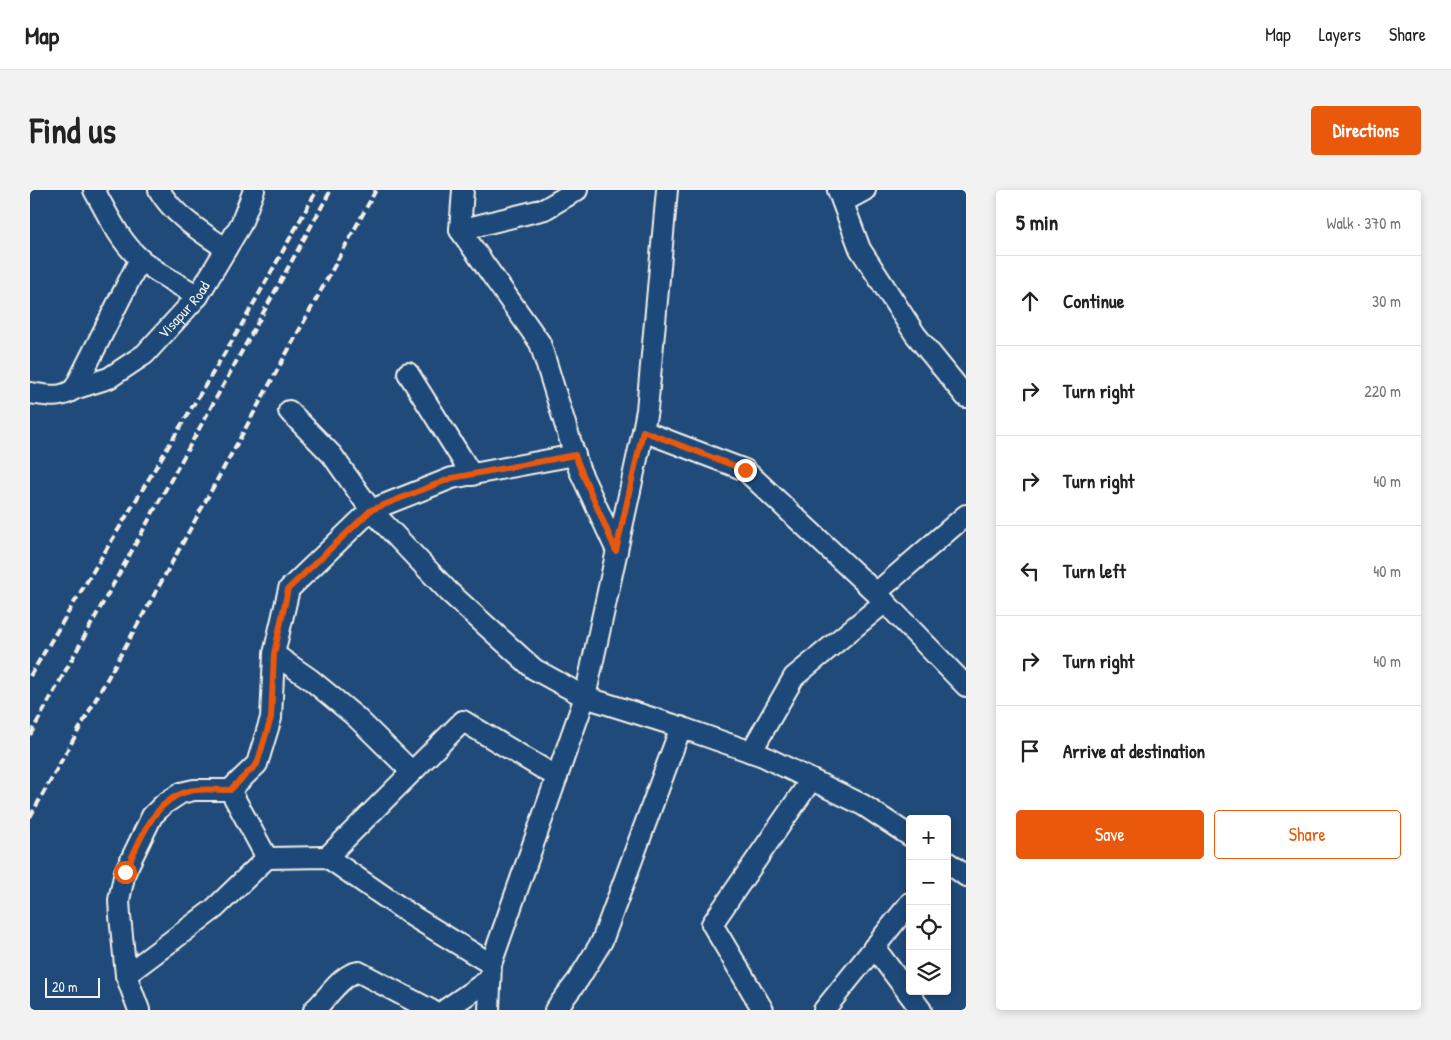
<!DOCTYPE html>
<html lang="en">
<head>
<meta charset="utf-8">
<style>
  :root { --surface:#fff; --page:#f2f2f2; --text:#222; --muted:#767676; --line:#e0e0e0; --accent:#ea580c }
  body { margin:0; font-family:"Patrick Hand",sans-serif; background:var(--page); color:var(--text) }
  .controls { position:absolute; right:15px; bottom:15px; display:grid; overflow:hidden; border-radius:5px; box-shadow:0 2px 8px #0003 }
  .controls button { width:45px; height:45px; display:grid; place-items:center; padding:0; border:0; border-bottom:1px solid var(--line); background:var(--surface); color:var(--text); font:25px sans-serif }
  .scale { position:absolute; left:15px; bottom:12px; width:55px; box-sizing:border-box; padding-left:5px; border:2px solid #f4f1e8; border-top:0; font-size:14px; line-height:18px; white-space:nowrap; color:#f4f1e8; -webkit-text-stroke:4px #1f4a7a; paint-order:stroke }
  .stop { position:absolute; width:15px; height:15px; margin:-11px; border:4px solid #ea580c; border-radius:50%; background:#fff }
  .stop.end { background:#ea580c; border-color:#fff; box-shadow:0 1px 5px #0008 }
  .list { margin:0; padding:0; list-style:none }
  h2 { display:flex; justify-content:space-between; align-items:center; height:65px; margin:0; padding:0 20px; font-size:21px }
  h2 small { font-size:16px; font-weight:400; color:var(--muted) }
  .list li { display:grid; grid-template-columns:32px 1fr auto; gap:15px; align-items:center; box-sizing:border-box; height:90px; padding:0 20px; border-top:1px solid var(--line) }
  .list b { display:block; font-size:19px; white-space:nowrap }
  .list em { font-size:16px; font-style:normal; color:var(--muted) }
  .actions { display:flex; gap:10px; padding:15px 20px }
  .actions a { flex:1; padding:11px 0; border:1px solid var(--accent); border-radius:5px; text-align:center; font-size:18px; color:var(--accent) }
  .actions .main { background:var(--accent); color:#fff }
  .icon { flex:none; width:28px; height:28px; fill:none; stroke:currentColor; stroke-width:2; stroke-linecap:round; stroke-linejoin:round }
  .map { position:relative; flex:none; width:936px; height:820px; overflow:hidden; border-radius:5px }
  header { display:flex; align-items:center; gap:30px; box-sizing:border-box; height:70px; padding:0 25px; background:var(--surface); border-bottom:1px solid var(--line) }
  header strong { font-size:24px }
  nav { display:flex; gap:28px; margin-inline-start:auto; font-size:18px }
  .intro { display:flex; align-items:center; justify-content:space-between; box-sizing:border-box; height:120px; padding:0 30px }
  h1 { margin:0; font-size:35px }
  .button { padding:12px 22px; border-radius:5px; background:var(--accent); color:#fff; font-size:18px; font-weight:700 }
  main { display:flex; gap:30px; padding:0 30px }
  aside { flex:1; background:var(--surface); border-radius:5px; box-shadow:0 2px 8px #0003 }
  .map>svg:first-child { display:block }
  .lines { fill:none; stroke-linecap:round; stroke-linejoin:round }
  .street-casing { stroke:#f4f1e8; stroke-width:24 }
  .street { stroke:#1f4a7a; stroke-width:20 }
  .rail { stroke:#f4f1e8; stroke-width:4; stroke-dasharray:8 4; stroke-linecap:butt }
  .route { stroke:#ea580c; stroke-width:6 }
  .labels { text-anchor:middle; stroke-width:4.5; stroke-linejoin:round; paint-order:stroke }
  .street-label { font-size:15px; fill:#f4f1e8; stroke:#1f4a7a }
</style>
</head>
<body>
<header>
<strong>Map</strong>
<nav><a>Map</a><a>Layers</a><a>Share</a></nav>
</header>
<div class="intro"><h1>Find us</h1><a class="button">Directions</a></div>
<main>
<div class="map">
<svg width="936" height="820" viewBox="0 0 936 820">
  <rect width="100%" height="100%" fill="#1f4a7a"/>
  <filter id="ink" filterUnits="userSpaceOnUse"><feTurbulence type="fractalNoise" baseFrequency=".02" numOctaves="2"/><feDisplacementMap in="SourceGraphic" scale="10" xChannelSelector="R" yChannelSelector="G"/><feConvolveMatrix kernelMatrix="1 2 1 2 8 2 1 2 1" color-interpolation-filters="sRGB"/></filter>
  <g filter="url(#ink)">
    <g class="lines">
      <g class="street-casing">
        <g id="street">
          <path d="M 64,0 C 77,23 89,50 109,68 C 126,83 148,94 168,106"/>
          <path d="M 129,0 C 144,26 172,42 196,59"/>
          <path d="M 547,0 L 515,19 L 430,40 L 510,153 L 549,279 L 587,361"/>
          <path d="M 808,0 L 830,59 L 885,144 L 936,207"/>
          <path d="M 813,12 L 835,0"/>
          <path d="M 430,40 L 433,0"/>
          <path d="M 378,183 L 442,285"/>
          <path id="s1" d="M 44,199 L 79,188 L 115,164 L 168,106 L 211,34 L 224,0"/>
          <path d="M 0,203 C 16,205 32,210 45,198 L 110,69"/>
          <path d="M 259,221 L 302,265 L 341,320 L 419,402 L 504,479 L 555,507 L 644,535 L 733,566 L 833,615 L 880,646"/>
          <path d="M 613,241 L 715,280 L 846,403 L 936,325"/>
          <path d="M 846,403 L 936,496"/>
          <path d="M 244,464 L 280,489 L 326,527 L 382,582"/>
          <path d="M 721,562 L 764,487 L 855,412"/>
          <path d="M 297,667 L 433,531 L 527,587"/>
          <path d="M 917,672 L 936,686"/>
          <path d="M 844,757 L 891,820"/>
          <path d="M 461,774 L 384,727 L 297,667 L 237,668 L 200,600 L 227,574 L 241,528 L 244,464 L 259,399 L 341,320 L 422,288 L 545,265"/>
          <path d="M 96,785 L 184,719 L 237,668"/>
          <path d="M 109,820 L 96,785 L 90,726 L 89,710 L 95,682 L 122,626 L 134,614 L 151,603 L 164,600 L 200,600"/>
          <path d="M 284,820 C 297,809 312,783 329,782 L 401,820"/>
          <path d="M 415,820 L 460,789"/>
          <path d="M 459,820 L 461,774 L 555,507 L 613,241 L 617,220 L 637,0"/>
          <path d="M 525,820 L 548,790 L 572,751 L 651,537"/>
          <path d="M 733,820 L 682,734 L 781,590"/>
          <path d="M 794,820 L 880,713"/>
        </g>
      </g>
      <use href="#street" class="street"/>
      <path class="rail" d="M 0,486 L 211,136 L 287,0
        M 0,545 L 301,0
        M 0,627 L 123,407 L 346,0"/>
    </g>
  </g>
  <g class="lines" filter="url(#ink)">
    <path class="route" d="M 95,682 C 110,651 124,605 165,600 C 176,599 188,600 200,600 L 227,574 L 241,528 L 244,464 L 258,399 L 341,320 L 422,288 L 545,265 L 550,278 L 586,361 L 613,241 L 715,280"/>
  </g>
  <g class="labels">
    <g class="street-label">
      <text dy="5" stroke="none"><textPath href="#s1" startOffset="139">Visapur Road</textPath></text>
    </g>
  </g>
</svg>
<div class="controls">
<button>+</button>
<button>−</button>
<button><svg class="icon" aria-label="locate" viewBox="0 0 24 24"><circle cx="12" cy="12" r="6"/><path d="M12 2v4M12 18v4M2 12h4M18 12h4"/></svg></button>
<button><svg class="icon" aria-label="layers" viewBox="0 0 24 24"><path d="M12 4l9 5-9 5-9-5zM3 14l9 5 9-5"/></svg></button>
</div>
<div class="scale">20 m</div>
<div class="stop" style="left:95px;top:682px"></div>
<div class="stop end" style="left:715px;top:280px"></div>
</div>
<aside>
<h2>5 min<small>Walk · 370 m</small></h2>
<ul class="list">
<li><svg class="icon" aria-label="ahead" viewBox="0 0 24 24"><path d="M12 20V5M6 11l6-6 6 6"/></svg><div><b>Continue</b></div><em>30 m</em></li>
<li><svg class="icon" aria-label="right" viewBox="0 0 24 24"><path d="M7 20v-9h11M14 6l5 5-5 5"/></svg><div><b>Turn right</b></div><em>220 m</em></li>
<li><svg class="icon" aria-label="right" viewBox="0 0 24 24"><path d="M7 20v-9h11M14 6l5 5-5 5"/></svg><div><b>Turn right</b></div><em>40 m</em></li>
<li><svg class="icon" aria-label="left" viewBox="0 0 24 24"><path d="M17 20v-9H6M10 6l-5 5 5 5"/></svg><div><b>Turn left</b></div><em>40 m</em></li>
<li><svg class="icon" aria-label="right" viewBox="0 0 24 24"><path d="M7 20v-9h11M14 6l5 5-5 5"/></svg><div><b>Turn right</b></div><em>40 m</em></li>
<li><svg class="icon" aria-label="arrive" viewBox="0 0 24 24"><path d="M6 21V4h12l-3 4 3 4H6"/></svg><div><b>Arrive at destination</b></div></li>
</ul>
<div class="actions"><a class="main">Save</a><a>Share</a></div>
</aside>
</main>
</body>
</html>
